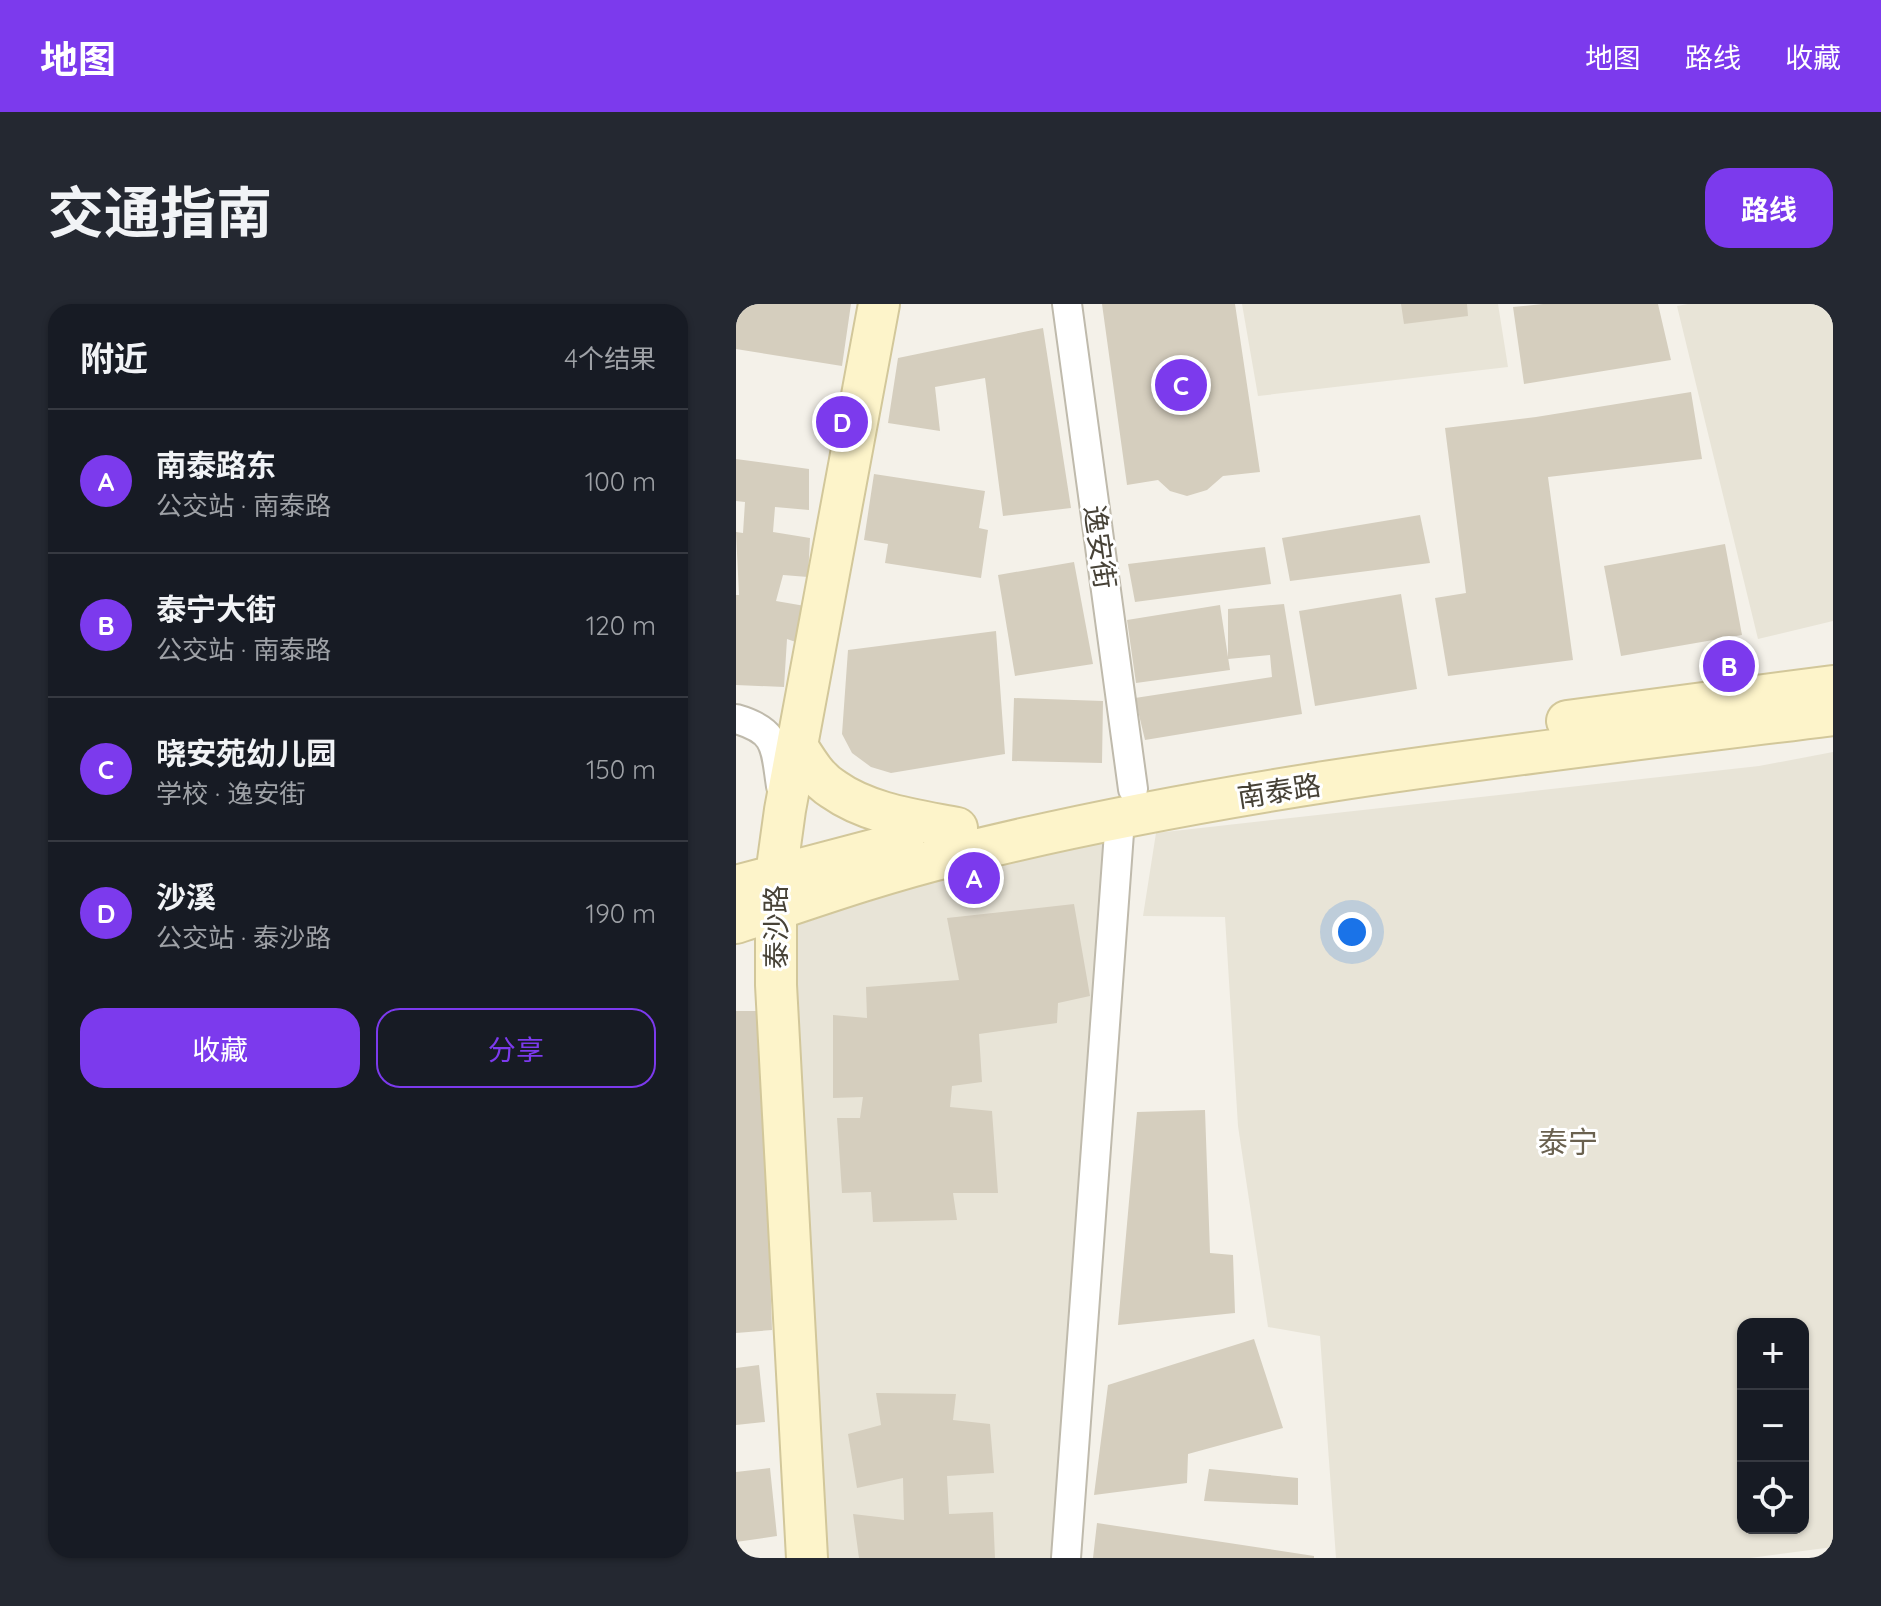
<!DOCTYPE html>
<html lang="zh">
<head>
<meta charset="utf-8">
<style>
  :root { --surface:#171b24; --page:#242831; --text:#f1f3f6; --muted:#9ea1a6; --line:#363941; --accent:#7c3aed }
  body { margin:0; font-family:Quicksand,"Noto Sans SC",sans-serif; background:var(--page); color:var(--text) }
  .controls { position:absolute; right:24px; bottom:24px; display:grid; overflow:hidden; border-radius:16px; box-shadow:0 2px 6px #0004 }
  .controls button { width:72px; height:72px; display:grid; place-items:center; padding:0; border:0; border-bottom:2px solid var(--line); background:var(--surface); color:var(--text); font:40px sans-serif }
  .you { position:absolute; left:616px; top:628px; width:28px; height:28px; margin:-20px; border:6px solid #fff; border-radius:50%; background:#1a73e8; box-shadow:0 0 0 12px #1a73e833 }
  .badge { display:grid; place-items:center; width:52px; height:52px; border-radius:50%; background:var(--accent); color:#fff; font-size:26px; font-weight:700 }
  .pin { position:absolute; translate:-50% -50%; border:4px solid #fff; box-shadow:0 2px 8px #0006 }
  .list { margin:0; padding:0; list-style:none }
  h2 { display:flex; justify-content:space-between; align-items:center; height:104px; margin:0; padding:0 32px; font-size:34px }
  h2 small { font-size:26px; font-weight:400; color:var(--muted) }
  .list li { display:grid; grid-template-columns:52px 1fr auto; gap:24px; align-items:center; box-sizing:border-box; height:144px; padding:0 32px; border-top:2px solid var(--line) }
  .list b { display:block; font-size:30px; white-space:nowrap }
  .list p { margin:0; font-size:26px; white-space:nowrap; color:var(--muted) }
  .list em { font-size:26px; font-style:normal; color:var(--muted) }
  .actions { display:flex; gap:16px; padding:24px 32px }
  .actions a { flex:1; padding:18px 0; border:2px solid var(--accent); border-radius:24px; text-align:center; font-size:28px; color:var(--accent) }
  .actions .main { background:var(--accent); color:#fff }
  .icon { flex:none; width:44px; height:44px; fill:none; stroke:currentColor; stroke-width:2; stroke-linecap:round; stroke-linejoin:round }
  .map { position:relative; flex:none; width:1097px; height:1254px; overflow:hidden; border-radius:24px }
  header { display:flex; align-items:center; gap:48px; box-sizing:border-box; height:112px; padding:0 40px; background:var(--accent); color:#fff }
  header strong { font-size:38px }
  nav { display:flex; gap:44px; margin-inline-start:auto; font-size:28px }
  .intro { display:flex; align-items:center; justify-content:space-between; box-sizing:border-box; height:192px; padding:0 48px }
  h1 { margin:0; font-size:56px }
  .button { padding:20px 36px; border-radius:24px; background:var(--accent); color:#fff; font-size:28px; font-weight:700 }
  main { display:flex; gap:48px; padding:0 48px }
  aside { flex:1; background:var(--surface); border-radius:24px; box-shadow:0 2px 6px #0004 }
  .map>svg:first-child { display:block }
  .residential { fill:#e8e4d7; fill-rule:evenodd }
  .building { fill:#d5cebe }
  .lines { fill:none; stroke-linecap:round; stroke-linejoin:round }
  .street-casing { stroke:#bfbaac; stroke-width:32 }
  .secondary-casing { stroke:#d2c79a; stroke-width:44 }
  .street { stroke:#fff; stroke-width:28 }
  .secondary { stroke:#fdf4ca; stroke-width:40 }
  .labels { text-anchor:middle; stroke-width:6; stroke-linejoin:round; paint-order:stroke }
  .street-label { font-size:28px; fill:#474237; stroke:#fff }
  .neighbourhood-label { font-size:30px; fill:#6a614f; stroke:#fff }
</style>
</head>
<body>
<header>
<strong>地图</strong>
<nav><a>地图</a><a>路线</a><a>收藏</a></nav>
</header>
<div class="intro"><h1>交通指南</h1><a class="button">路线</a></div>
<main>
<aside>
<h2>附近<small>4个结果</small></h2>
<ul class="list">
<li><span class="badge">A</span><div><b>南泰路东</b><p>公交站 · 南泰路</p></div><em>100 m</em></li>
<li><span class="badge">B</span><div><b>泰宁大街</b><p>公交站 · 南泰路</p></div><em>120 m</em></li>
<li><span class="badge">C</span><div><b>晓安苑幼儿园</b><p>学校 · 逸安街</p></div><em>150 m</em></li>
<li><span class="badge">D</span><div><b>沙溪</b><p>公交站 · 泰沙路</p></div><em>190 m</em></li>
</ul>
<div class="actions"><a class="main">收藏</a><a>分享</a></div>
</aside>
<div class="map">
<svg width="1097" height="1254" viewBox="0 0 1097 1254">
  <rect width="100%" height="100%" fill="#f4f1e9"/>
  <path class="residential" d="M 506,0 L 762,0 L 772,63 L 522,92 Z
    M 952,0 L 1079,0 L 1097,12 L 1097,317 L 1022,335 L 941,2 Z
    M 1097,448 L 1097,1243 L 1014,1254 L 600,1254 L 584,1032 L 532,1023 L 502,822 L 489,613 L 407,612 L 420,529 L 1023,462 ZM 1007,1020 L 1067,1020 L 1067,1224 L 1007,1224 Z
    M 375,527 L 318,1254 L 84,1254 L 47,615 Z"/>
  <path class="building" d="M 0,0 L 115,0 L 106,62 L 0,45 Z
    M 366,0 L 499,0 L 524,168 L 487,172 L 471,186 L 451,192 L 434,187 L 422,176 L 391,181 Z
    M 665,0 L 731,0 L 732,12 L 668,20 Z
    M 807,0 L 922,0 L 935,56 L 788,80 L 777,3 Z
    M 307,24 L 335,204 L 267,212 L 249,74 L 199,83 L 204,127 L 152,119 L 162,54 Z
    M 955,88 L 966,155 L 812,173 L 837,356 L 712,372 L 699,294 L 730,289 L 709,124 L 800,113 Z
    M 0,155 L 73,165 L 73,206 L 39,203 L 37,228 L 74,234 L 72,273 L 47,271 L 40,297 L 69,302 L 71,342 L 51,335 L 48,383 L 0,381 L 0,291 L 3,291 L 0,228 L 7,229 L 9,198 L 0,197 Z
    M 138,170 L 249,187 L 243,224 L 252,226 L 245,274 L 149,259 L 152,240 L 128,236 Z
    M 684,211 L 694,259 L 554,277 L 546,234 Z
    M 989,240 L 1006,331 L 885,352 L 868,262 Z
    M 529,243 L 535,280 L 399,298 L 392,260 Z
    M 338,258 L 357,360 L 279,372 L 262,271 Z
    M 665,290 L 681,385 L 579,402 L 563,307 Z
    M 548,300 L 566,410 L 409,436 L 399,394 L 536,373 L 534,351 L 492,355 L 492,305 Z
    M 484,301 L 494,366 L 400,379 L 391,316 Z
    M 260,327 L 269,450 L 155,469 L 135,463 L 116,449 L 106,430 L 112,346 Z
    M 278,394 L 367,397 L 366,459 L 276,457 Z
    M 338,600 L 354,692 L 322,699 L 321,719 L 243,730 L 246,778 L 216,782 L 214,803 L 256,807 L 262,889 L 217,889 L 221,916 L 137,918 L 135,888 L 106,889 L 101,814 L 124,814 L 127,793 L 97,794 L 97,711 L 131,714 L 130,683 L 223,676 L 211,614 Z
    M 0,707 L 25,707 L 36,1026 L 0,1029 Z
    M 469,806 L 474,949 L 497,951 L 499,1009 L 382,1021 L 401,808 Z
    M 518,1035 L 547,1124 L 452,1150 L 451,1179 L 358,1191 L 372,1081 Z
    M 23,1061 L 29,1118 L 0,1121 L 0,1064 Z
    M 140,1089 L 220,1090 L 217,1116 L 254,1120 L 258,1169 L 211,1172 L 213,1210 L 257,1208 L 259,1254 L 123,1254 L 117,1210 L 168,1216 L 167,1174 L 121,1184 L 112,1130 L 145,1121 Z
    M 34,1164 L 41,1232 L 0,1238 L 0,1168 Z
    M 473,1165 L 562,1174 L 562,1201 L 468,1197 Z
    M 361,1219 L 578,1252 L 578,1254 L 357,1254 Z"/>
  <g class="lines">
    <g class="street-casing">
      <path id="street" d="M 331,0 L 397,485
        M 0,415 C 42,427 39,443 45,482
        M 330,1254 L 384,515"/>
    </g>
    <g class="secondary-casing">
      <path id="secondary" d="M 831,417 L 1097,382
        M 61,442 C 71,458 81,475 97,485 C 132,510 180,516 221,524
        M 0,582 L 167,538
        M 0,619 C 72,595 145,569 219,551 C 506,479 805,448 1097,411
        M 71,1254 L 40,681 L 40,571 L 49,506 L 143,0"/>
    </g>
    <use href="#street" class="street"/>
    <use href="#secondary" class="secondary"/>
  </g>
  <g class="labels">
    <g class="street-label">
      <text transform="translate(364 243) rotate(82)" y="10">逸安街</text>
      <text transform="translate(543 487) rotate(-9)" y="10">南泰路</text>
      <text transform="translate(40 623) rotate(-90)" y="10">泰沙路</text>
    </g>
    <g class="neighbourhood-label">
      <text x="832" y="849">泰宁</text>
    </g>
  </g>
</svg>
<div class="controls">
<button>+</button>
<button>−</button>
<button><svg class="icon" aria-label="locate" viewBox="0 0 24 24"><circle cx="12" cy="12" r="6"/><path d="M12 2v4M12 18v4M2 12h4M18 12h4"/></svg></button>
</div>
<div class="you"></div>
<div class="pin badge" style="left:238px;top:574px">A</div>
<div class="pin badge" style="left:993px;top:362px">B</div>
<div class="pin badge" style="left:445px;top:81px">C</div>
<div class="pin badge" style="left:106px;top:118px">D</div>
</div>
</main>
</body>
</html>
